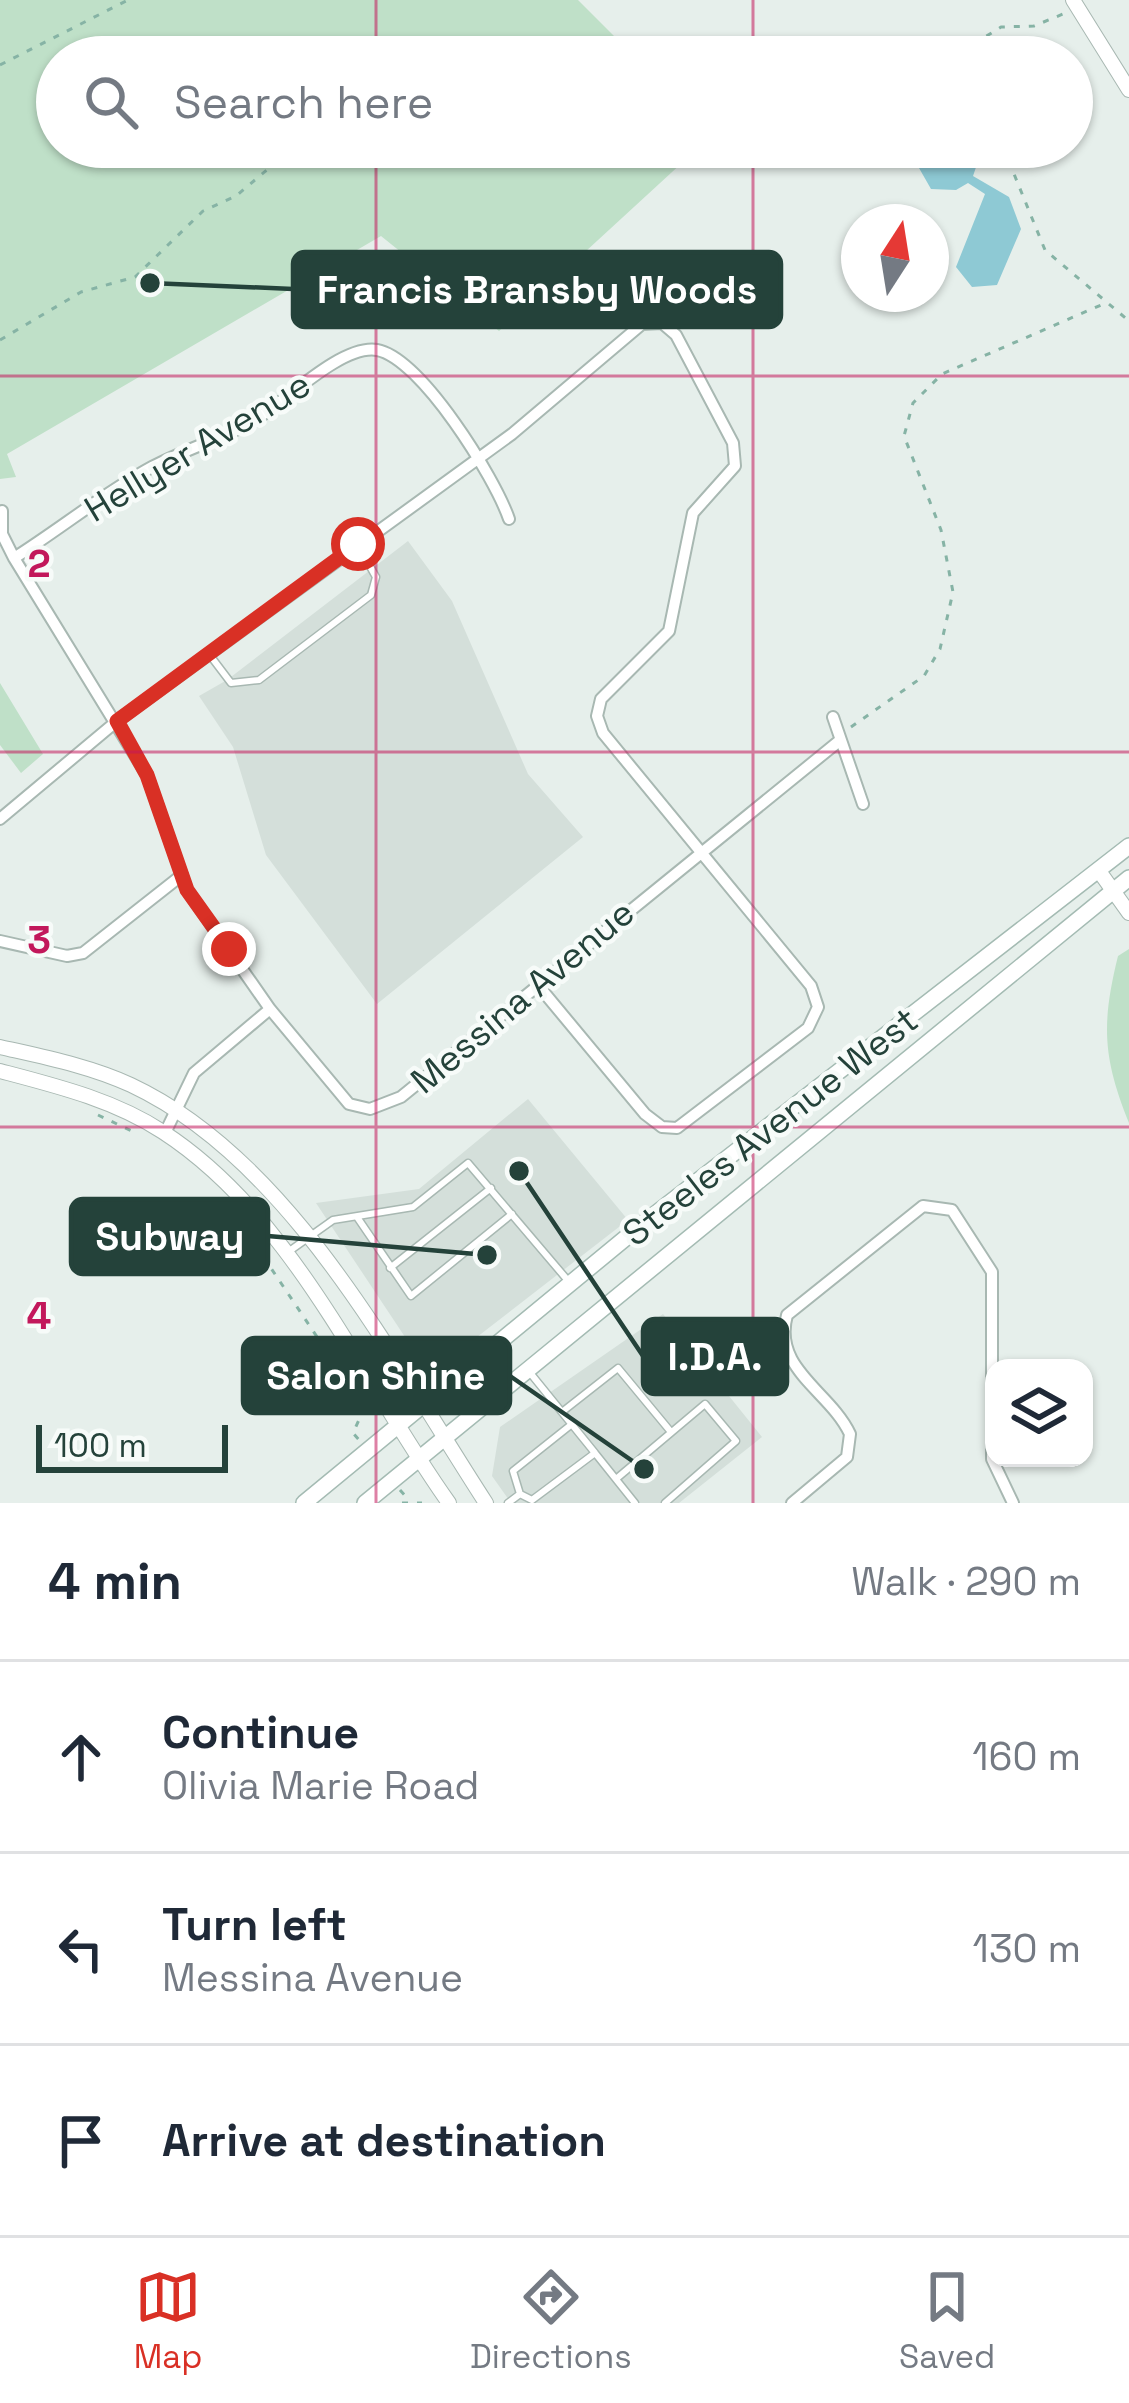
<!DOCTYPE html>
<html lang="en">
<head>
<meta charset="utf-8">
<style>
  :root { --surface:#fff; --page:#f6f6f7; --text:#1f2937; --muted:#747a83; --line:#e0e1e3; --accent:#d93025 }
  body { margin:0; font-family:"Space Grotesk",sans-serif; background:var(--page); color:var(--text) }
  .controls { position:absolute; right:36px; bottom:36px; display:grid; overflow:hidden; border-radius:24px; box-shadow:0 3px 9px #0004 }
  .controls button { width:108px; height:108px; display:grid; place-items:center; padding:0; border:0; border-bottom:3px solid var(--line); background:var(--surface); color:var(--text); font:60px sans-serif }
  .compass { position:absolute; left:841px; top:204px; width:108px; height:108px; border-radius:50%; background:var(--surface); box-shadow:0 3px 9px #0004; rotate:12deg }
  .scale { position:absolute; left:36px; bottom:30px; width:192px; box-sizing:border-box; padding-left:12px; border:6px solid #24423a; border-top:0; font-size:33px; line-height:42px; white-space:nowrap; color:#24423a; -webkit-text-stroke:9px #f7fbf9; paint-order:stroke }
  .stop { position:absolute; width:36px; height:36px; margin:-27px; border:9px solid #d93025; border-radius:50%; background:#fff }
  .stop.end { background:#d93025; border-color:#fff; box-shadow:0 3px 12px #0008 }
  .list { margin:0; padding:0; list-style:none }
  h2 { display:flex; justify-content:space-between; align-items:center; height:156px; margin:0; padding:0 48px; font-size:51px }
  h2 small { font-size:39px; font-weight:400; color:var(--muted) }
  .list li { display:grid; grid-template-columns:78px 1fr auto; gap:36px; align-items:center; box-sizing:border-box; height:192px; padding:0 48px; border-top:3px solid var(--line) }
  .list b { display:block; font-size:45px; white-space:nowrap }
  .list p { margin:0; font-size:39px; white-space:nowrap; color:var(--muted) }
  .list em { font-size:39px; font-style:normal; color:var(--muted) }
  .icon { flex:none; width:66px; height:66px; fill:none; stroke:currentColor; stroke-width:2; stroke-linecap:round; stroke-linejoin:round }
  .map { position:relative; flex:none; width:1129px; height:1503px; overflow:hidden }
  .search { position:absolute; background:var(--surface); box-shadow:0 3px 9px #0004; left:36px; right:36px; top:36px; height:132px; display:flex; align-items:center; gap:30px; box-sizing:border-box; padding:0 42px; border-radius:66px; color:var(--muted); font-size:45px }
  .sheet { height:732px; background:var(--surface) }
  nav { display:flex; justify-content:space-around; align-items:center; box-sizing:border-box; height:168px; border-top:3px solid var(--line); background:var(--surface); font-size:33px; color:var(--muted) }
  nav a { display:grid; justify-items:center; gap:6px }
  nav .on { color:var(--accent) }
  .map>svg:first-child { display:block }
  .built { fill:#d4dfda }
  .green { fill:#bfe0c8 }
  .water { fill:#8ec9d4 }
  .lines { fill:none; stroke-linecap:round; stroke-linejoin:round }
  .service-casing { stroke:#a8b8b2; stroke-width:9 }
  .minor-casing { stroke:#a8b8b2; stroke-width:14 }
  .tertiary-casing { stroke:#a8b8b2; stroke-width:16 }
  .secondary-casing { stroke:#a4bbb3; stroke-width:18 }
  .path { stroke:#86b3a5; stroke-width:3; stroke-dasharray:6 9; stroke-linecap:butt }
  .service { stroke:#fff; stroke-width:6 }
  .minor { stroke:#fff; stroke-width:10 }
  .tertiary { stroke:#fff; stroke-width:14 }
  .secondary { stroke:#fff; stroke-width:15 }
  .route { stroke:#d93025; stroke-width:15 }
  .grid { fill:none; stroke:#c2185b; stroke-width:3; stroke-opacity:0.55 }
  .labels { text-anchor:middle; stroke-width:9; stroke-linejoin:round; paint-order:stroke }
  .street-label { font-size:36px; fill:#24423a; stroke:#f7fbf9 }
  .grid-label { font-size:39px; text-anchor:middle; font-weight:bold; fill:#c2185b; stroke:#f7fbf9; stroke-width:9; stroke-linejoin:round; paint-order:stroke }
  .leader { fill:none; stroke:#24423a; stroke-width:4.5 }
  .callout-dot { fill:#24423a; stroke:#f7fbf9; stroke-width:4.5 }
  .callout { fill:#24423a; stroke:#24423a; stroke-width:4.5 }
  .callout-label { font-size:39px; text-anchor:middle; font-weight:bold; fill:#fff }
</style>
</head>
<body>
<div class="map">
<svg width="1129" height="1503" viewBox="0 0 1129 1503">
  <rect width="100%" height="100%" fill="#e6efeb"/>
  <path class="built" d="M 408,541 L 452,601 L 528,774 L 583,837 L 377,1004 L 266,855 L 233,747 L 199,696 L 227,680 Z
    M 528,1099 L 628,1220 L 455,1354 L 411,1346 L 316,1203 L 419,1189 Z
    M 663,1314 L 762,1437 L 679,1503 L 511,1503 L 492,1476 L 500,1427 Z"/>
  <path class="green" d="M 0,0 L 578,0 L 635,57 L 57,57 L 57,147 L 696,150 L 499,331 L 381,236 L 7,454 L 16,477 L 0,479 Z
    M 0,683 L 43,754 L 21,773 L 0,745 Z
    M 1129,949 L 1129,1123 C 1103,1058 1101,1025 1118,956 Z"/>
  <path class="water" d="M 907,147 L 983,147 L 973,176 L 1009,197 L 1021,229 L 997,285 L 972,287 L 956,267 L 985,194 L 968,183 L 956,190 L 931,189 Z"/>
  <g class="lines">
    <g class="service-casing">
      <path id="service" d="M 209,654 L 231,683 L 259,680 L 371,595 L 376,577 L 359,547
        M 357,1217 L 411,1296 L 512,1214
        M 288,1252 L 333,1220 L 413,1207 L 468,1163 L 570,1283
        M 390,1268 L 491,1188
        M 562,1412 L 618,1368 L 671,1432
        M 595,1453 L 635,1503
        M 616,1479 L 705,1404 L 736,1441 L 665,1503
        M 520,1494 L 532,1500 L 595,1453 L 531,1374
        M 520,1494 L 513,1471 L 572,1424
        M 508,1503 L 520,1494"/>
    </g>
    <g class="minor-casing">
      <path id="minor" d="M 2,511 L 2,534 L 14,558 L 147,775 L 187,890 L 270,1009 L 349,1104 L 370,1109 L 401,1097 L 838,742
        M 14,558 C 60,529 104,493 152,467 C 184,450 220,439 252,422 C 283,404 341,344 377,350 C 421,358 495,478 509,519
        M 833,717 L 863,804
        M 0,819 L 117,721 L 512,434 L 642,324 L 662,323 L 676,335 L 733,443 L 735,466 L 693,513 L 669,631 L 601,699 L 597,716 L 603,733 L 811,986 L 818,1007 L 808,1028 L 677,1128 L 662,1127 L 645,1114 L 537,984
        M 0,941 L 67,956 L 83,953 L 182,875
        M 165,1133 L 194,1073 L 270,1009
        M 792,1503 L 847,1457 L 850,1434 C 830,1391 772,1369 787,1315 L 923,1206 L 952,1210 L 992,1272 L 992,1459 L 1013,1503"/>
    </g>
    <g class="tertiary-casing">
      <path id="tertiary" d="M 1073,0 L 1129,90
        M 1099,871 L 1129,913
        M 0,1047 C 44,1057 90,1066 131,1085 C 291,1160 392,1359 486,1503
        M 0,1071 C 57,1086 114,1100 163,1132 C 294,1217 361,1380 449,1503"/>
    </g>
    <g class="secondary-casing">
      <path id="secondary" d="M 304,1503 L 645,1222 L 1129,846
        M 365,1503 L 1129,878"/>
    </g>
    <path class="path" d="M 961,52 L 1001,27 L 1034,26 L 1063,14
      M 875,57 C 902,43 941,36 965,57
      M 0,65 L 128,0
      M 676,147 L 697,147
      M 1003,147 L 1045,250 L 1129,321
      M 0,340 L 81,292 L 135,277 L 203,211 L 236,196 L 281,158 L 330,147
      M 851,727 L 924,676 L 940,649 L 953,592 L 941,530 L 904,436 L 913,403 L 942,374 L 1108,302
      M 98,1115 L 138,1134
      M 230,1207 L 358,1398 L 363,1411 L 353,1433 L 360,1441
      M 400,1490 L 410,1501
      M 402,1503 L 422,1503"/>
    <use href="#service" class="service"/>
    <use href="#minor" class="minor"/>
    <use href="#tertiary" class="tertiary"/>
    <use href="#secondary" class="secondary"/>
  </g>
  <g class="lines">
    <path class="route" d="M 229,949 L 187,890 L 147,775 L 117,721 L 358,544"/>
  </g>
  <path class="grid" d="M 376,0 L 376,57M 753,0 L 753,57M 376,147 L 376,1503M 753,147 L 753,1503M 0,376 L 1129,376M 0,752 L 1129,752M 0,1127 L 1129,1127"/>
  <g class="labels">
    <g class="street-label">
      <text transform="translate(197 446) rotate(-31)" y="13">Hellyer Avenue</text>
      <text transform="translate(522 996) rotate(-40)" y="13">Messina Avenue</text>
      <text transform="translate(770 1126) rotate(-38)" y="13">Steeles Avenue West</text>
    </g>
  </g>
  <g class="grid-label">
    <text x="39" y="577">2</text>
    <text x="39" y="953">3</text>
    <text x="39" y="1329">4</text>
  </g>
  <path class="leader" d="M150 283L293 289M487 1255L268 1236M519 1171L643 1356M644 1469L510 1376"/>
  <g class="callout-dot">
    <circle cx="150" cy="283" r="12"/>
    <circle cx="487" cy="1255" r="12"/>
    <circle cx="519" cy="1171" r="12"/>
    <circle cx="644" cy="1469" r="12"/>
  </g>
  <g class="callout">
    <rect x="293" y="252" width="488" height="75" rx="12"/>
    <rect x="71" y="1199" width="197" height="75" rx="12"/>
    <rect x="643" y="1319" width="144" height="75" rx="12"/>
    <rect x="243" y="1338" width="267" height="75" rx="12"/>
  </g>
  <g class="callout-label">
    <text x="537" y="303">Francis Bransby Woods</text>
    <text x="170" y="1250">Subway</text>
    <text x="715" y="1370">I.D.A.</text>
    <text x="376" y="1389">Salon Shine</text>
  </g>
</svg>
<div class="controls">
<button><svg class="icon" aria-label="layers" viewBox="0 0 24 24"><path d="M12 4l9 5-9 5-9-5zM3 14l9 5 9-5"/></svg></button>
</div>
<svg class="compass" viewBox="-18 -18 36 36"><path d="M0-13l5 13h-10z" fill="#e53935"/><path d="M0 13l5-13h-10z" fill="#747a83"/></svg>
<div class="scale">100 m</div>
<div class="stop" style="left:358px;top:544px"></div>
<div class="stop end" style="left:229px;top:949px"></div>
<div class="search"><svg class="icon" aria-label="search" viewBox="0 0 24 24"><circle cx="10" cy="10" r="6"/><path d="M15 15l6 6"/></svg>Search here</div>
</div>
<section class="sheet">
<h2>4 min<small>Walk · 290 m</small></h2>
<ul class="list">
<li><svg class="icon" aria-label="ahead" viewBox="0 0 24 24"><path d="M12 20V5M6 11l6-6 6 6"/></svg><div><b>Continue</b><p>Olivia Marie Road</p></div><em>160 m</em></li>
<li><svg class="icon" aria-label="left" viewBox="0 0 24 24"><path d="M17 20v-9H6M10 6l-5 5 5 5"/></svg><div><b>Turn left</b><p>Messina Avenue</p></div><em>130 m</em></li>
<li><svg class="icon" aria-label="arrive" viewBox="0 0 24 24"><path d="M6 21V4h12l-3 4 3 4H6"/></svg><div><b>Arrive at destination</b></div></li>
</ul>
</section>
<nav>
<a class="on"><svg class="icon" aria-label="map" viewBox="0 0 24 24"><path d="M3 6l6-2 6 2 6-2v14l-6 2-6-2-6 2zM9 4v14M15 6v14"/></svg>Map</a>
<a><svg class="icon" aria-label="directions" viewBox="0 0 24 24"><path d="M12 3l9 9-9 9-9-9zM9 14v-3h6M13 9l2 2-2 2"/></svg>Directions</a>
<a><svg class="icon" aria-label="saved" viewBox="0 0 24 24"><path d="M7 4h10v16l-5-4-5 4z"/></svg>Saved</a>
</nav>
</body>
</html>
